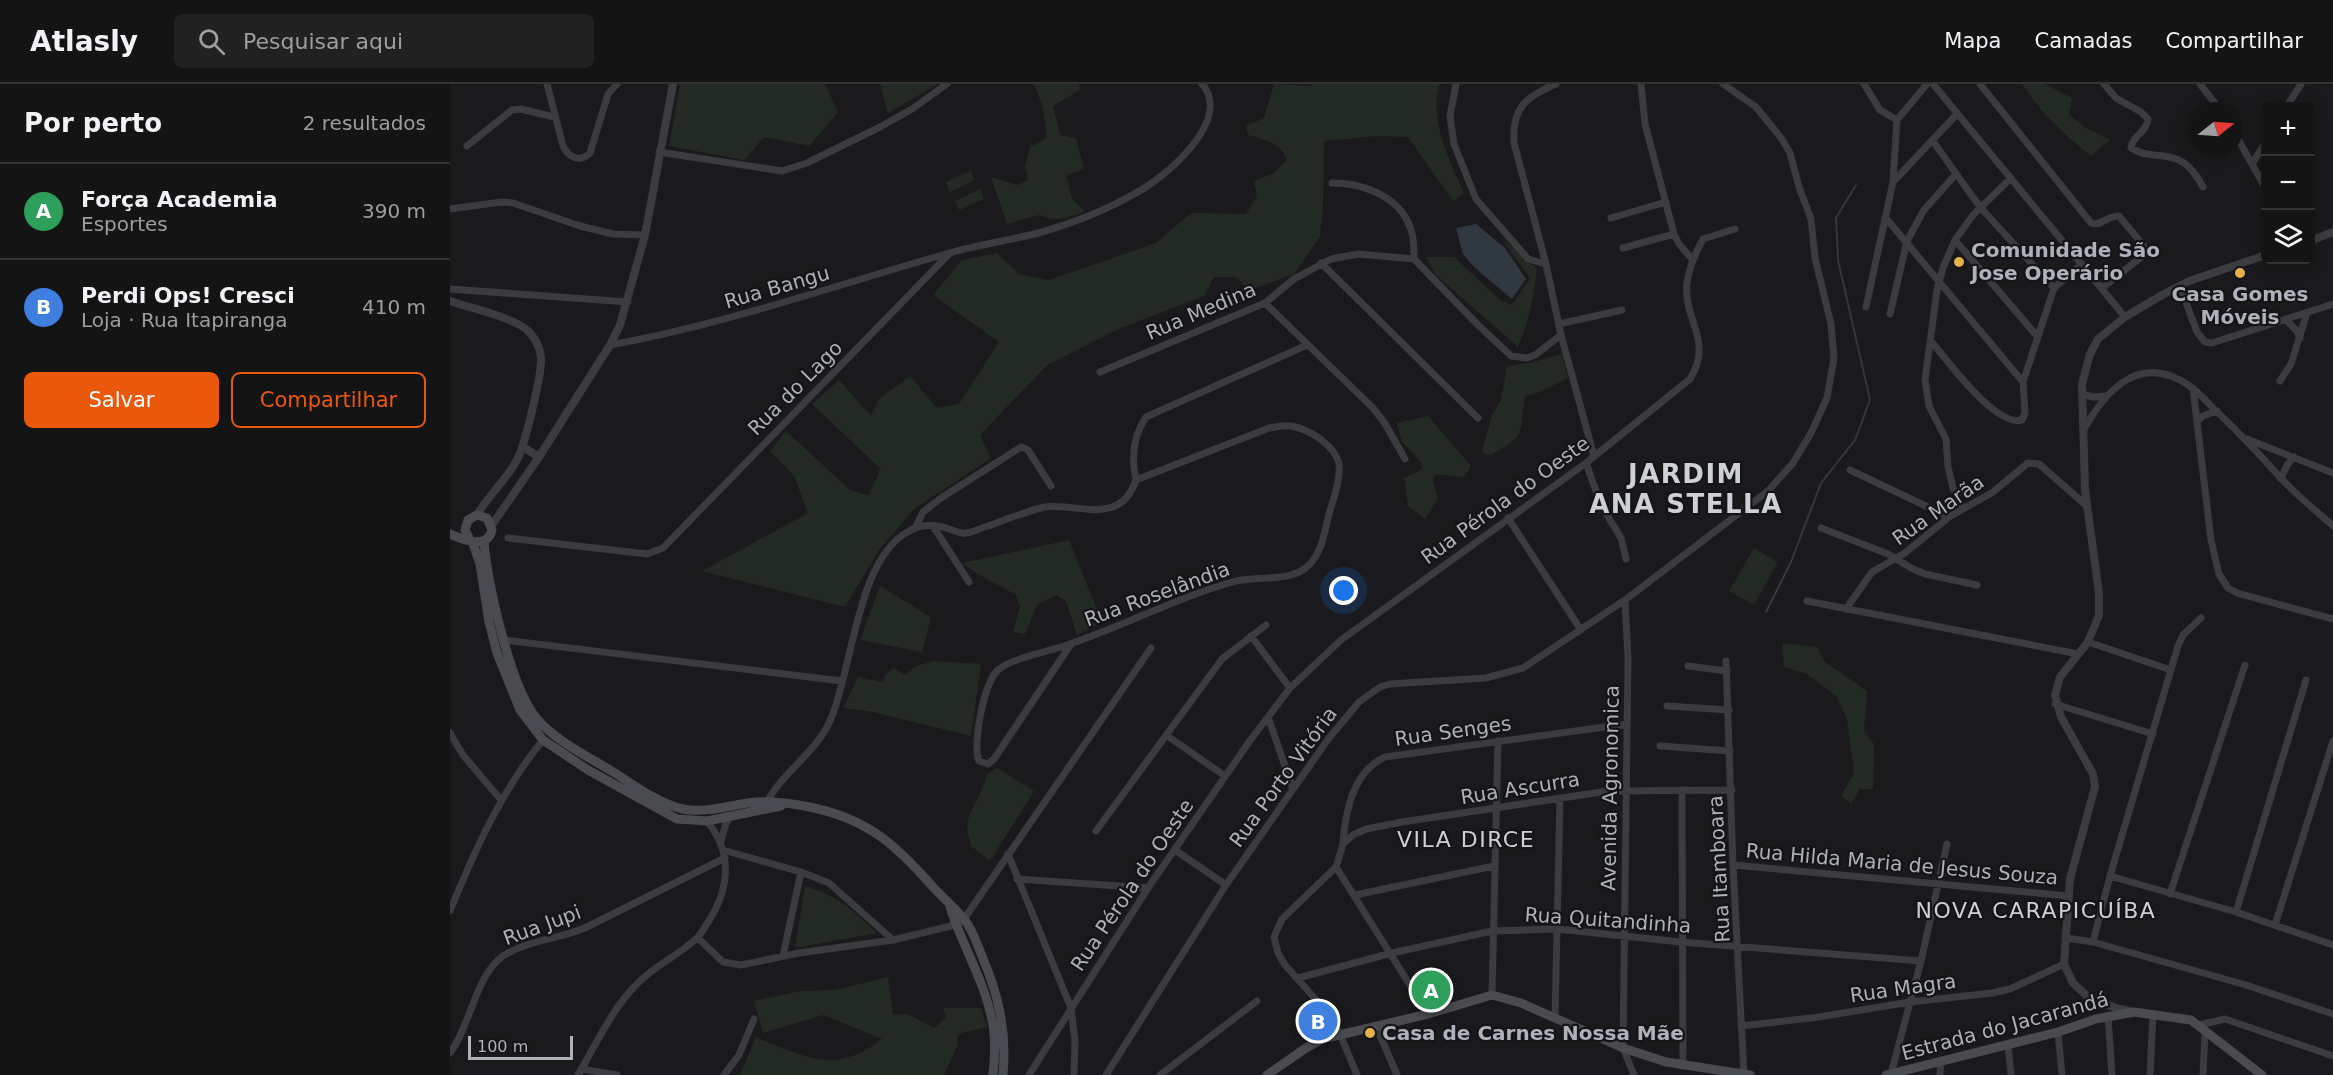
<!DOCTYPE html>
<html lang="pt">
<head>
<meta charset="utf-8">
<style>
  :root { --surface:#141415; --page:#212122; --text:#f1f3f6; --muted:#9d9ea0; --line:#333334; --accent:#ea580c }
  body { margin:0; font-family:"DejaVu Sans",sans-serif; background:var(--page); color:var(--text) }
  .controls { position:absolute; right:18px; top:18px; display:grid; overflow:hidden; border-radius:9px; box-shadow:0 3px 15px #0003 }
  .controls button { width:54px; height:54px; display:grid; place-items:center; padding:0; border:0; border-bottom:2px solid var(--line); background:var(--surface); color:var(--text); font:30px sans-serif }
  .compass { position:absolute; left:1739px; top:18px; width:54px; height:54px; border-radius:50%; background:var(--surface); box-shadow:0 3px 15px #0003; rotate:73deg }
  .scale { position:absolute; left:18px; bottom:15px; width:105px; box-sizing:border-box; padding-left:6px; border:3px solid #adb1ba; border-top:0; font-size:16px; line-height:21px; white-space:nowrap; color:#adb1ba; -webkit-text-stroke:4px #151517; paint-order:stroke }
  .you { position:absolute; left:894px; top:507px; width:21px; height:21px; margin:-15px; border:4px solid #fff; border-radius:50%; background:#1a73e8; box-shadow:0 0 0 9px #1a73e833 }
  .badge { display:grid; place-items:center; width:39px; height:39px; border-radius:50%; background:var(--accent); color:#fff; font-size:20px; font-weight:700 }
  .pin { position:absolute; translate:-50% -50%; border:3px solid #fff; box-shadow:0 2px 6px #0006 }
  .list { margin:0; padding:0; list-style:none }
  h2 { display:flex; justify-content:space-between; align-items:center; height:78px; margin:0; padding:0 24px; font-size:26px }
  h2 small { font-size:20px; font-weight:400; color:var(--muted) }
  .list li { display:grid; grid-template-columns:39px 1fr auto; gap:18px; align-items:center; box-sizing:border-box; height:96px; padding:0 24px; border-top:2px solid var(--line) }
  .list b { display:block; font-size:22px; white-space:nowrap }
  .list p { margin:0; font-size:20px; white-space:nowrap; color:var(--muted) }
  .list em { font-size:20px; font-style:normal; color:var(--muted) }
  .actions { display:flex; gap:12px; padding:18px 24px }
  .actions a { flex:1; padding:14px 0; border:2px solid var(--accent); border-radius:9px; text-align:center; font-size:21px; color:var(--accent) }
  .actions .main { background:var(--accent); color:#fff }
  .icon { flex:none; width:33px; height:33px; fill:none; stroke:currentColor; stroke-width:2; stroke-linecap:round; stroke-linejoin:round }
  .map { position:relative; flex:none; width:1883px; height:991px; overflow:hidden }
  header { display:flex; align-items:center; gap:36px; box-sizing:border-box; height:84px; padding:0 30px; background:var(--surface); border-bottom:2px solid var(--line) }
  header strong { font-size:28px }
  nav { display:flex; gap:33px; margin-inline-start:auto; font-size:21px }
  .search { width:420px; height:54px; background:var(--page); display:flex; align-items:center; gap:15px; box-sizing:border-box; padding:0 21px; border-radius:9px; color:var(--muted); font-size:22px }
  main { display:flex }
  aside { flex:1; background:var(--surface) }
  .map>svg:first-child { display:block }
  .green { fill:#222a23 }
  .water { fill:#30393f }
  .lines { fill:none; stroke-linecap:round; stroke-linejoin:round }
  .stream { stroke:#30393f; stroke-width:2 }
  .minor { stroke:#3b3c40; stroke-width:7 }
  .tertiary { stroke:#3b3c40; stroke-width:8 }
  .secondary { stroke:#494b50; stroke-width:9 }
  .poi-dot { fill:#e6b147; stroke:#151517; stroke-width:2 }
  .labels { text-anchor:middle; stroke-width:4.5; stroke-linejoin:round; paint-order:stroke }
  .poi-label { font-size:20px; font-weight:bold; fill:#adb1ba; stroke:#151517; text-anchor:start }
  .street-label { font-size:20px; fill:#adb1ba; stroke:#151517 }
  .quarter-label { font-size:22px; letter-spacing:1.5px; fill:#ced0d7; stroke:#151517 }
  .district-label { font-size:26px; font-weight:bold; letter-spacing:1.5px; fill:#ced0d7; stroke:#151517 }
</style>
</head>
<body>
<header>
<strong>Atlasly</strong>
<div class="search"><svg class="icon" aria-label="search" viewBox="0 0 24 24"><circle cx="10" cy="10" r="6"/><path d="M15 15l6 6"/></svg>Pesquisar aqui</div>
<nav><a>Mapa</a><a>Camadas</a><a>Compartilhar</a></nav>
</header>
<main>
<aside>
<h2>Por perto<small>2 resultados</small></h2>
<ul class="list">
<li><span class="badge" style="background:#2e9e5b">A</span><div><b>Força Academia</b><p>Esportes</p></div><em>390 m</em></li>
<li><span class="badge" style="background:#3f7fe0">B</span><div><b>Perdi Ops! Cresci</b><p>Loja · Rua Itapiranga</p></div><em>410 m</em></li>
</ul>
<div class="actions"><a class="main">Salvar</a><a>Compartilhar</a></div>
</aside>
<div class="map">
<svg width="1883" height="991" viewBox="0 0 1883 991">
  <rect width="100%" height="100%" fill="#1a1a1c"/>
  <path class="green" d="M 230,0 L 375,0 L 388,28 L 359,62 L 314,53 L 294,76 L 219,62 Z
    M 430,0 L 488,0 L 438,29 Z
    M 584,0 L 629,0 L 630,6 L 603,22 L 610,51 L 626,54 L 634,85 L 616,91 L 622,115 L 635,128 L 615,134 L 602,135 L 589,131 L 557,140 L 541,93 L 568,101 L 578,96 L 575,82 L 580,63 L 597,54 L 593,24 Z
    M 824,0 L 861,2 L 862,0 L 990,0 C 978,35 1000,77 1014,109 L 1003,117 L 958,53 L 927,52 L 874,57 L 873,122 L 870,153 L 844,190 L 800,206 L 785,193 L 764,193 L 754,212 L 668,245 L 597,281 L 530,351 L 541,374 L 464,425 L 429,466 L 395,523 L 252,487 L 358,429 L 344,392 L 320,367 L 336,347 L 400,406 L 418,411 L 431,385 L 362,320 L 389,296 L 421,332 L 429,315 L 460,292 L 487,324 L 509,320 L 549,258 L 483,211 L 512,176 L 547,169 L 569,190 L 599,196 L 706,159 L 741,129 L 796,130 L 807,112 L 804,97 L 824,89 L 837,76 C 830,58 816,56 798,51 L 796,42 L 814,34 Z
    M 1572,0 L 1595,0 L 1622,14 L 1619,30 L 1634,43 L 1660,56 L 1641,72 C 1615,51 1590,28 1572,0 Z
    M 521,87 L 525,96 L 500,108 L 496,98 Z
    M 530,105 L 534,115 L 509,126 L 505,117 Z
    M 1049,152 L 1087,185 C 1084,212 1079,238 1068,263 L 986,191 L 976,173 L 1004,173 L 1050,216 L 1062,221 L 1080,194 Z
    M 1111,270 L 1118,294 L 1087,309 L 1075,312 C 1069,349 1078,351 1041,371 L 1032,368 L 1042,331 L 1051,316 L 1057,282 L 1080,279 Z
    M 978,332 L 1021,382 L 1014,393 L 985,390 L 983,397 L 988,414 L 975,435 L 958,422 L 954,394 L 973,385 L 970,377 L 952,358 L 947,339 Z
    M 619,456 L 652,538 L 627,551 L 616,517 L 606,511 L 587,521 L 575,550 L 563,548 L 570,523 L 566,511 L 528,490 L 512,479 Z
    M 1304,464 L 1328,478 L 1304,521 L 1279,507 Z
    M 430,502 L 481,533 L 472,568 L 410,556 Z
    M 1332,559 L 1367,563 L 1375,578 L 1417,607 L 1414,647 L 1424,660 L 1423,705 L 1410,705 L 1401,720 L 1391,712 L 1404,689 L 1397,635 L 1387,613 L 1357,590 L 1334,583 Z
    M 483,577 L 531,580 L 521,652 L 423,628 L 393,624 L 408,593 L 433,598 L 435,591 L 444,584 L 455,591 L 467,582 Z
    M 547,684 L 584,707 L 540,777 L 521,762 L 517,744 L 519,732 L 534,701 L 537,690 Z
    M 355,802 C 390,813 401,825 427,849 L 345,864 Z
    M 438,893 L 443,931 L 458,930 L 484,944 L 496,934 L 493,924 L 531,924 L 537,943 L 511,949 L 507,953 L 508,960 L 494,991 L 290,991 L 306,953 C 356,974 386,991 432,955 L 373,931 L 313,949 L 304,917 L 350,907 L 385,906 Z"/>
  <path class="water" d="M 1026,140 L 1055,164 L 1076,195 L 1062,215 L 1024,183 L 1013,170 L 1006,144 Z"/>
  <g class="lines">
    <path class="stream" d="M 1316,528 L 1341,478 L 1371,399 L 1405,356 L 1420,316 L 1388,176 L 1386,134 L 1406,101"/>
    <path class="minor" d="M 97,0 L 113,62 C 119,74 130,79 140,69 L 158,10 L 167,0
      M 1006,0 L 1000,32 L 1004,60 L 1026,115 L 1078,175 L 1096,180
      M 1106,0 C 1075,13 1062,24 1064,59 L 1096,180 L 1111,251 L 1144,372
      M 1191,0 L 1195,40 L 1224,150 L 1229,160 L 1243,176
      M 1414,0 L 1430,26 L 1447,36
      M 1483,0 L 1675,233
      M 1530,0 L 1641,139 C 1651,143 1658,131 1669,132 L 1694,162 L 1696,167 L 1694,171 L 1652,204
      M 1654,0 L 1666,14 L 1691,28 L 1698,35 C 1697,48 1682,52 1681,64 C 1688,69 1696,70 1704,71 C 1731,73 1740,79 1753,103
      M 1750,0 L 1771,27
      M 1837,22 L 1851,0
      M 1447,36 L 1477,0
      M 1784,48 L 1816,105
      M 1482,56 L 1530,123 L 1604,204
      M 17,62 L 62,26 L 71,25 L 104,33
      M 209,68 L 332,87 L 357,79 L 430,43 L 462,25 L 497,0
      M 1802,80 L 1816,58
      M 1443,98 L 1507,30
      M 882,99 C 911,99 944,110 958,138 C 964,150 964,163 964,175 L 1027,240 L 1061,272 L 1077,274 L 1085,271 L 1111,251
      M 0,125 L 51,118 L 63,119 L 130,142 L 163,150 L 195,151
      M 1435,133 L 1573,298
      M 1161,134 L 1216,118
      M 1505,156 L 1587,252
      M 1173,164 L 1224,150
      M 871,179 L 1028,334
      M 1730,202 L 1747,248 L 1755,258 L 1762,259 L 1883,220
      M 0,205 L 178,218
      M 815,219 L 923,324 L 934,338 L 955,375
      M 1416,223 L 1443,98 L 1447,36
      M 1440,230 L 1457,157 L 1474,126 L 1506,90
      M 1836,236 L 1847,247 L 1850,254
      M 1109,240 L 1172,226
      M 1481,257 C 1497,276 1545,343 1572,336 L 1575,329 L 1573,298 L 1604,204 L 1632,180
      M 160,261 C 277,240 389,200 503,168 C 532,160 562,156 592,148 C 623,139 656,126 684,110 C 714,95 784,36 752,0
      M 650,288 L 815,219 L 844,195 L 881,175 L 908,170 L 964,175
      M 1830,297 L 1841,280 L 1857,229
      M 1743,304 L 1761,456 L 1769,490 L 1778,504 L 1787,509 L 1883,535
      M 1632,310 L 1643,313 L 1656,312
      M 1747,337 L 1753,332 L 1767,327
      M 1633,347 C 1653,311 1684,272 1730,296 C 1744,303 1754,315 1765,326 C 1788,347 1808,369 1829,392 C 1845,410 1865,426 1883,442
      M 1797,355 L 1883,389
      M 1136,379 L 1151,421 L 1171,454 L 1176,475
      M 1400,386 L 1499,433
      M 1831,395 L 1837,381 L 1844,373
      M 686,396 C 681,373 683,352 696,333 L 857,261
      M 1513,425 L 1503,404 L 1498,383 L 1496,355 L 1479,322 L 1475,296 L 1487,206 L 1493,184 L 1505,156 L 1523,131 L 1561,94
      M 1058,434 L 1131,546
      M 483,442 L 519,498
      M 465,444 L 473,428 L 491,414 L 571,363 L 578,366 L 601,402
      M 1371,444 L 1438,470 L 1461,484 L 1475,490 L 1527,501
      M 58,454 L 197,470 L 213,464 L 499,170
      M 1175,516 L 1178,574 L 1173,964 L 1184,991
      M 1357,517 L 1628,570
      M 1396,525 L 1422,488 L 1455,469 L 1499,433 L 1543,408 L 1578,379 L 1589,380 L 1637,422
      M 801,552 L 840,604
      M 54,556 L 392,597
      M 1638,558 L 1721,586
      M 621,560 L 544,675 L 538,680 L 529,677 C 522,661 534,598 548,586 C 561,574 602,567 620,560 C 676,541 728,513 786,497 C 807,492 839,498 857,483 C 871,471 874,451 878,434 C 882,418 891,397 889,380 C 885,361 859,345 841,342 C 834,341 826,343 819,344 L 686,396
      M 1276,577 L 1283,781 L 1294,991
      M 1238,582 L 1277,587
      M 1605,620 L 1703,650
      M 1217,622 L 1279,626
      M 818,633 L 843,705
      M 0,649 L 13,671 L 51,716
      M 716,651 L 775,692
      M 1210,662 L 1280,667
      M 1232,706 L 1233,982
      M 316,720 C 332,688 365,670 380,637 C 403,586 406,475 459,447 C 471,440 486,440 499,445 C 505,447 510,450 516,449 C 524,448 531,444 538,442 C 557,435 575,428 594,423 C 629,419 670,443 686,396
      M 646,747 L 772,575 L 816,541
      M 271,757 L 276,739 L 281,732
      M 893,760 C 895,728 903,687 935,673 L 1177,640
      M 273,766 L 351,788 L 379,799 L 443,856
      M 725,766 L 776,801
      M 558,770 L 621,924 L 625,957 L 624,991
      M 1283,781 L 1619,812
      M 886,783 L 978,930
      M 1660,792 L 1786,828 L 1883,861
      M 567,795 L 698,804
      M 1720,810 L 1795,581
      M 905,811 L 1044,782
      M 0,827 C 25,766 51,707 93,656
      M 1786,828 L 1856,596
      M 1825,841 L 1883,657
      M 248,854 L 273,878 L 291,881 L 349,869 L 443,856 L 505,841 L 514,835 L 701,564
      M 1616,854 L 1643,858 L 1796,901 L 1883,930
      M 1643,858 L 1660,792 L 1728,562 L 1733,551 L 1751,534
      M 333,872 L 351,788
      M 848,894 L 942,869 L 1042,847 L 1107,845 L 1231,858 L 1471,877
      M 1042,911 L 1048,657
      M 1658,932 L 1662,991
      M 1105,934 L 1110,714
      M 1749,941 L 1775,935 L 1883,972
      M 926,942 L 947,991
      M 1291,942 L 1369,933 L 1460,918 L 1542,909 L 1560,905 L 1614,880
      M 1608,948 L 1612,991
      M 1558,960 L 1561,991
      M 0,969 C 21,941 25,892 53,872 C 77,856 111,855 137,843 L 275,774
      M 131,985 L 167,991
      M 1441,990 L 1471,877 L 1497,760
      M 128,991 C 146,961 160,928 185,902 C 203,882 228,872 247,854 C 252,849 256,841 260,835 C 280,802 282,768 257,737
      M 274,991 L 289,971 L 304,935
      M 579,991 L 698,804 L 799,658 L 840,604 L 891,556 L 1136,379 L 1240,295 C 1264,257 1233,236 1237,199 C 1239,184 1246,168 1253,155 L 1285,145
      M 656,991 L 776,801 L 879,654 L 909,618 L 930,603 L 940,600 L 1036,594 L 1073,584 L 1175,516 L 1318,407 L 1343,379 L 1361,349 L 1377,314 L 1384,274 L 1381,240 L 1365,174 L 1361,135 L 1349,103 L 1340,69 L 1332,55 L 1306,23 L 1273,0
      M 710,991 L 807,917
      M 907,991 L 888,945 L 868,918 L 835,881 L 828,869 L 824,853 L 832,835 L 886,783 L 893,760 L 903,751 L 916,745 L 952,738 L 1158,707 L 1282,706
      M 1490,991 L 1491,977
      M 1700,991 L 1703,931
      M 1753,991 L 1755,949"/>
    <path class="tertiary" d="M 1860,157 L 1883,148
      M 0,217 C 20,224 62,233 77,246 C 85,253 90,263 91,274 C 92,290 75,361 67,376 C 56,396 38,412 27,431
      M 73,363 L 89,373
      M 42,441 L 89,373 L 160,261 L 170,241 L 195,151 L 223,0
      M 1683,928 L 1666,924 L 1638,913 L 1623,899 L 1614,880 L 1620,795 L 1645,703 L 1643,690 L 1611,633 L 1605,611 L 1610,593 L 1638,558 L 1649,531 L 1649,509 L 1635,406 L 1632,300 L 1640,270 L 1648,255 L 1675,233 L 1712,211 L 1739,197 L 1816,171"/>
    <path class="secondary" d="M 0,450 C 14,456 37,466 42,446 L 37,434 L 27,431 L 18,436 L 15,446 L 20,456
      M 22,457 L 30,480 L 39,538 L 47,569 L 70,626 L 93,656 L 138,686 L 227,735 L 257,737 L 331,722
      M 34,458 C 38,500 60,603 87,635 C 107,658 139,673 165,689 C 185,702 210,720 233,725 C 257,730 282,720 306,718 C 324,717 346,720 364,724 C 419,736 447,762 483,803 C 493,814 505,824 514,835 C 523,846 527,860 532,872 C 549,912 557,948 553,991
      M 500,823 C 512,861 534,896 542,936 C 546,954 545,973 543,991
      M 817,991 L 856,964 L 872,955 L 978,930 L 1042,911 L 1071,919 L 1173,964 L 1216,978 L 1300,991
      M 1436,991 L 1608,948 L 1646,935 L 1684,928 L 1741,936 L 1812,991"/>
  </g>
  <g class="poi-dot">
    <circle cx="1509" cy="178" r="6"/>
    <circle cx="1790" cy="189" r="6"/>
    <circle cx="920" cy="949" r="6"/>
  </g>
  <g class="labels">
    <g class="poi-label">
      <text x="1521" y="173">Comunidade São<tspan x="1521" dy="23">Jose Operário</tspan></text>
      <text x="1790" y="217" text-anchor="middle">Casa Gomes<tspan x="1790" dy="23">Móveis</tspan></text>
      <text x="932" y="956">Casa de Carnes Nossa Mãe</text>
    </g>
    <g class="street-label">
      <text transform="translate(327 203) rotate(-16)" y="7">Rua Bangu</text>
      <text transform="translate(751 227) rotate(-23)" y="7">Rua Medina</text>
      <text transform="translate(345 304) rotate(-45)" y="7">Rua do Lago</text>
      <text transform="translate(1055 416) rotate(-36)" y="7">Rua Pérola do Oeste</text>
      <text transform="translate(1488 426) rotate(-35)" y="7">Rua Marãa</text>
      <text transform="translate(707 510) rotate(-20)" y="7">Rua Roselândia</text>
      <text transform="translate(1003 647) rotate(-8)" y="7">Rua Senges</text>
      <text transform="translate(833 693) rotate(-54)" y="7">Rua Porto Vitória</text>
      <text transform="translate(1070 704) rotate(-9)" y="7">Rua Ascurra</text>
      <text transform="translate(1160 704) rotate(-89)" y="7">Avenida Agronomica</text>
      <text transform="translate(1452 780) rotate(5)" y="7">Rua Hilda Maria de Jesus Souza</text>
      <text transform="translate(1269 785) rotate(-93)" y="7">Rua Itamboara</text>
      <text transform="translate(682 801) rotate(-56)" y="7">Rua Pérola do Oeste</text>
      <text transform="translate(1158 836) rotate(4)" y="7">Rua Quitandinha</text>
      <text transform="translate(92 841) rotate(-20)" y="7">Rua Jupi</text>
      <text transform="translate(1453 904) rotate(-8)" y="7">Rua Magra</text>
      <text transform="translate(1555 942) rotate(-15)" y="7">Estrada do Jacarandá</text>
    </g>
    <g class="quarter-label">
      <text x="1016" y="763">VILA DIRCE</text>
      <text x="1586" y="834">NOVA CARAPICUÍBA</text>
    </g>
    <g class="district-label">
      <text x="1236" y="399">JARDIM<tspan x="1236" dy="30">ANA STELLA</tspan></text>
    </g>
  </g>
</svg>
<div class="controls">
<button>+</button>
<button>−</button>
<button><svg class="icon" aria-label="layers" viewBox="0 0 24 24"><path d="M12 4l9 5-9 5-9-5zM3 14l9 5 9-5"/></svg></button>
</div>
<svg class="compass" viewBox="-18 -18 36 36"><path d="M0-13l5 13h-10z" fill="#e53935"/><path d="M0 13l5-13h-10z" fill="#9d9ea0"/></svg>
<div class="scale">100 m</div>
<div class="you"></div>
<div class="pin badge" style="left:981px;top:906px;background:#2e9e5b">A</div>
<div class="pin badge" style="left:868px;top:937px;background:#3f7fe0">B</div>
</div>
</main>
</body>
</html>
